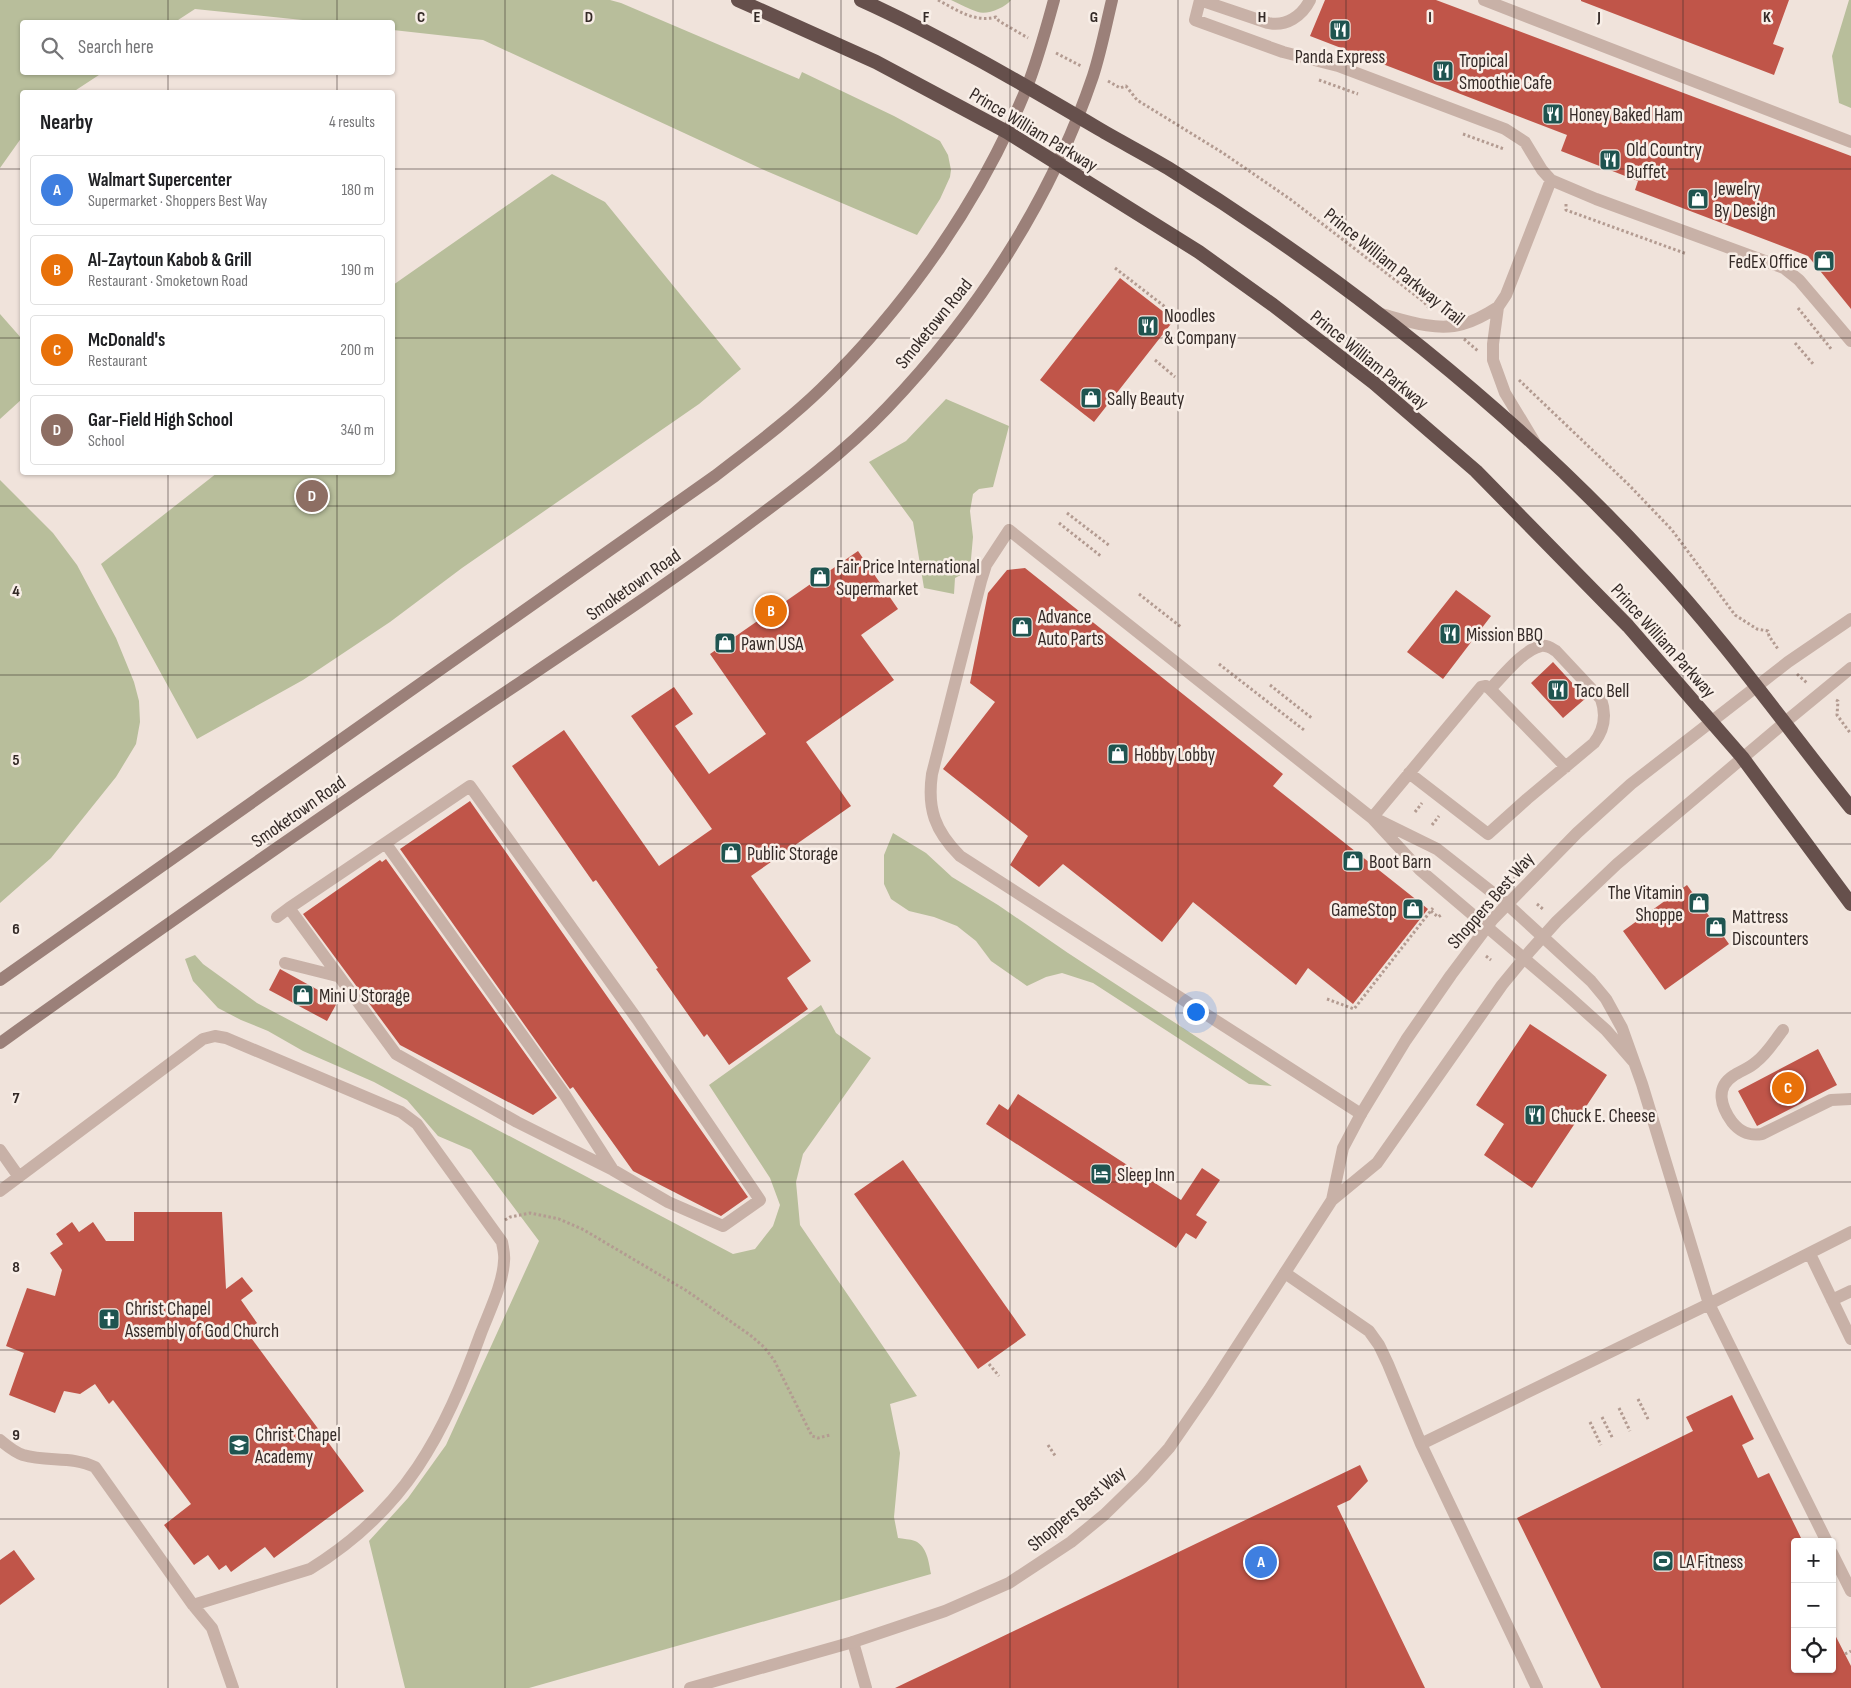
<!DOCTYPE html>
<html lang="en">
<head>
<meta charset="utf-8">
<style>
  :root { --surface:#fff; --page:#f6f6f6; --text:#202124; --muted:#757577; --line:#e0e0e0; --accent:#b45309 }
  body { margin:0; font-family:"Sofia Sans Condensed",sans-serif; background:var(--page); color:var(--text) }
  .controls { position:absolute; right:15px; bottom:15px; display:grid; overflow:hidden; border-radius:5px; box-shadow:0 1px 4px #0004 }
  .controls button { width:45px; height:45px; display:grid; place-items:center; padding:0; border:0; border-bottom:1px solid var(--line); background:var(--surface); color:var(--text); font:25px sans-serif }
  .you { position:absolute; left:1195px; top:1011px; width:18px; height:18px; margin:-12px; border:4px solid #fff; border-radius:50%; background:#1a73e8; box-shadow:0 0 0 8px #1a73e833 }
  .badge { display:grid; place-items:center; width:32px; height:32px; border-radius:50%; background:var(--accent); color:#fff; font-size:16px; font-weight:700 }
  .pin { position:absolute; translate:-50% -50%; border:2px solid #fff; box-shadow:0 1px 5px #0006 }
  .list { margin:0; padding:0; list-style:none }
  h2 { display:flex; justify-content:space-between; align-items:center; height:65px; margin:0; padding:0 20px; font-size:21px }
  h2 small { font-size:16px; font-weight:400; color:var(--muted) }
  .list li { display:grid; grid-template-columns:32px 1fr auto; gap:15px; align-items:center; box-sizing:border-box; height:70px; margin:0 10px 10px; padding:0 10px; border:1px solid var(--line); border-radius:5px }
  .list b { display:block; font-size:19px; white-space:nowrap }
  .list p { margin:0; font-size:16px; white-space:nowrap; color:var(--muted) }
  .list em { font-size:16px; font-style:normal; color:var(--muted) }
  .icon { flex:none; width:28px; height:28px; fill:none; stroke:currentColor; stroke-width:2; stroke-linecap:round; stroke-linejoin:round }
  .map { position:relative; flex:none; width:1851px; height:1688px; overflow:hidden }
  .search { position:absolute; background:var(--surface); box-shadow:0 1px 4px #0004; left:20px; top:20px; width:375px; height:55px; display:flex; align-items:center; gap:12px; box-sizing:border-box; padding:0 18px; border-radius:5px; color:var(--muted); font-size:19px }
  .panel { position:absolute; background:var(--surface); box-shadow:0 1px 4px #0004; left:20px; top:90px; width:375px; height:385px; border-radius:5px }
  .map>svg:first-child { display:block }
  .green { fill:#b8be9b }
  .building { fill:#c05549 }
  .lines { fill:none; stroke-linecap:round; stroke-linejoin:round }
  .path { stroke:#b39b91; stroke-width:3; stroke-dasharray:2.5 2.5; stroke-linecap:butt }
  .service { stroke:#c8b1a7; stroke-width:12 }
  .tertiary { stroke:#c8b1a7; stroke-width:12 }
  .secondary { stroke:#9b8079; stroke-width:12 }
  .trunk { stroke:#66504c; stroke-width:14 }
  .grid { fill:none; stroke:#342a27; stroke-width:1; stroke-opacity:0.55 }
  .labels { text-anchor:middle; stroke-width:5; stroke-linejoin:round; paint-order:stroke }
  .poi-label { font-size:19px; fill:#342a27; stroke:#f8eee7; text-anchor:start }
  .street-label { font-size:19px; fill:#342a27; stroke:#f8eee7 }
  .grid-label { font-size:16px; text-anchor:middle; font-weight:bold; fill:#342a27; stroke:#f8eee7; stroke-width:5; stroke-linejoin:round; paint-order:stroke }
</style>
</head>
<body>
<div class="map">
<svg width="1851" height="1688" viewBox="0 0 1851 1688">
  <rect width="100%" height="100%" fill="#f0e3db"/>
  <path class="green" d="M 0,0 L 610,0 L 621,3 L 799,79 L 802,72 L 894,116 L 940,141 L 948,155 L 951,170 L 950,177 L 940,199 L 917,235 L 764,170 L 483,40 L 393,30 L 392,22 L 322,22 L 195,9 L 175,22 L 22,22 L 22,72 L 102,73 L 73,92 L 22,92 L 22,137 L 0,168 Z
    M 951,0 L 1011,0 C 1005,8 987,15 978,12 C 969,9 960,4 951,0 Z
    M 1849,0 L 1851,0 L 1851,108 L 1839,103 L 1832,56 Z
    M 552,174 L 605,202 L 741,369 L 699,404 L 462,568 L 390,622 L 303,680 L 197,739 L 101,564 L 217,473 L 392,472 L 393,285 Z
    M 0,314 L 22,339 L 22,399 L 0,419 Z
    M 946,399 L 1009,426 L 993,487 L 979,489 L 973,494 L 970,511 L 973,537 L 970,570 L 955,578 L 954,594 L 924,588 L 913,522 L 869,462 L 906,441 Z
    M 0,480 L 53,533 L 77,565 L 116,638 L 134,682 L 139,701 L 140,722 L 136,744 L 116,777 L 51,858 L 0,903 Z
    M 893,833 L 926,853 L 952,877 L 998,905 L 1068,953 L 1272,1086 L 1249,1084 L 1093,983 L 1062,973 L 1046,977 L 1027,986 L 991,961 L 976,941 L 957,926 L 934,917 L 909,911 L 891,899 L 884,884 L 884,855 Z
    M 195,955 L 203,964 L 257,1003 L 733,1254 L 755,1249 L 773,1226 L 780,1205 L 770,1178 L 709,1085 L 821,1005 L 836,1033 L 871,1058 L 803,1154 L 796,1182 L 800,1225 L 917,1396 L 890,1404 L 900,1453 L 894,1517 L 898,1538 C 903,1539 910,1539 915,1541 C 927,1546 929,1563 931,1574 L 529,1688 L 405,1688 L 369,1541 L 408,1498 L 446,1445 L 539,1241 L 471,1150 L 438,1136 L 407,1100 L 374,1082 L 303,1051 L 268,1031 L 241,1020 L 218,1008 L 193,981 L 185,959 Z"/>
  <path class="building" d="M 1325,0 L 1436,0 L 1851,156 L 1851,309 L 1808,256 L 1635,190 L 1638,181 L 1561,151 L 1567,135 L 1310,36 Z
    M 1581,0 L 1789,0 L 1773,44 L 1784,48 L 1774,75 L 1581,1 Z
    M 1120,278 L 1174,320 L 1094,422 L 1040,380 Z
    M 858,551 L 898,609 L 861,635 L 894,680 L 806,742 L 851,806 L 751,876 L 811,961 L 787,978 L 808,1009 L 729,1065 L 707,1034 L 704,1037 L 656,969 L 658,968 L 596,880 L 593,882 L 512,766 L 564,730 L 659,866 L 712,829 L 631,716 L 674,687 L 693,714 L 675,726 L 709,774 L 766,734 L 710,654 Z
    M 1025,568 L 1283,774 L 1273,786 L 1428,909 L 1353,1004 L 1308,968 L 1296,985 L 1193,902 L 1162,942 L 1063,864 L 1039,887 L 1010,865 L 1028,836 L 943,769 L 995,702 L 970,683 L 988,593 L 1007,570 Z
    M 1456,590 L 1491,616 L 1443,679 L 1407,652 Z
    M 1553,662 L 1586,698 L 1563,718 L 1531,683 Z
    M 470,801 L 748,1197 L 721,1216 L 633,1171 L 573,1087 L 570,1089 L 400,849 Z
    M 386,859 L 557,1098 L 533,1115 L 400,1045 L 303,914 L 380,860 L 382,862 Z
    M 1687,885 L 1729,944 L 1665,990 L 1623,931 Z
    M 280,969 L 338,1001 L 327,1021 L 269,990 Z
    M 1530,1024 L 1607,1075 L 1532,1188 L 1484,1155 L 1504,1124 L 1476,1105 Z
    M 1818,1049 L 1837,1085 L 1757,1126 L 1738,1091 Z
    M 1018,1094 L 1181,1200 L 1202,1168 L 1220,1180 L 1196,1215 L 1207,1222 L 1196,1239 L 1186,1233 L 1176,1248 L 986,1124 L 999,1104 L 1008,1110 Z
    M 903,1160 L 1026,1335 L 978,1369 L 854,1194 Z
    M 134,1212 L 222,1212 L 226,1289 L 242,1277 L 253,1291 L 241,1300 L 257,1323 L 246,1331 L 364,1491 L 274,1558 L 265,1547 L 231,1572 L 226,1565 L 219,1570 L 208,1555 L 194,1565 L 164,1525 L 191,1504 L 113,1400 L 109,1404 L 95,1384 L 80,1394 L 64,1391 L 55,1413 L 9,1395 L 24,1353 L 6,1346 L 27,1288 L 55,1296 L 62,1270 L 50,1253 L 63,1244 L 56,1234 L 72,1222 L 79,1232 L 93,1222 L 106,1241 L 134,1241 Z
    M 1732,1395 L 1754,1439 L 1742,1445 L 1758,1478 L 1769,1473 L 1803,1542 L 1795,1542 L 1795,1669 L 1832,1669 L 1832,1629 L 1851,1666 L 1851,1688 L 1601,1688 L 1517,1518 L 1693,1431 L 1686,1417 Z
    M 1360,1465 L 1368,1481 L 1350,1500 L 1337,1506 L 1425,1688 L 895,1688 Z
    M 14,1550 L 35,1579 L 0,1605 L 0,1560 Z"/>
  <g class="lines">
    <path class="path" d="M 938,0 C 957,10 975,23 996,17 L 999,21 L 1028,38
      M 1056,53 L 1081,66
      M 1319,80 L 1358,94
      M 1108,81 L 1120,88 L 1126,86 L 1137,100 L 1223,153 L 1290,199 L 1424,302 L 1429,308
      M 1463,134 L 1504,149
      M 1566,204 L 1566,210 L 1687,254
      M 1115,268 L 1173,313
      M 1798,308 L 1832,350
      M 1464,339 L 1478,351
      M 1795,343 L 1814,365
      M 1155,360 L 1175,377
      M 1519,380 L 1629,485 L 1672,530 L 1735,615 L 1757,629 L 1768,631 L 1769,636 L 1778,649
      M 1067,513 L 1110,546
      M 1059,523 L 1102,557
      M 1139,594 L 1181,627
      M 1219,664 L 1304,730
      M 1797,674 L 1807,683
      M 1270,685 L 1313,719
      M 1836,700 L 1838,701 L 1837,715 L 1851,734
      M 1415,812 L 1422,803
      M 1432,825 L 1439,816
      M 1537,904 L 1544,910
      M 1431,911 L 1438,917 L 1441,915
      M 1486,956 L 1491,960
      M 1327,999 L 1354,1009 L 1433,908
      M 505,1220 L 510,1217 L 530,1213 L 559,1219 L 584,1230 L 687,1291 L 750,1335 L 764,1347 L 774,1360 L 812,1436 L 818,1438 L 830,1435
      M 989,1364 L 999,1376
      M 1638,1399 L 1649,1421
      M 1619,1408 L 1630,1431
      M 1602,1417 L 1613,1439
      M 1590,1422 L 1601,1445
      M 1048,1445 L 1056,1457
      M 1845,1654 L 1851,1651"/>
    <path class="service" d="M 1200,0 L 1195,20 L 1283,52 L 1338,66 L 1505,129 L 1525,142 L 1542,170 L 1551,180 L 1596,199 L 1784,268 L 1799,280 L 1851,341
      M 1200,0 L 1268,23 C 1286,27 1302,16 1310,0
      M 1484,0 L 1851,142
      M 1378,313 C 1404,320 1436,332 1463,324 C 1475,321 1487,314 1498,307
      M 1534,441 L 1505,393 L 1493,360 L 1493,344 L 1498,307 L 1506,295 L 1551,180
      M 1756,687 L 1788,662 L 1851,619
      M 1784,723 L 1851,668
      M 1409,773 L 1488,834 L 1527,799 L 1594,743 C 1604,730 1607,716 1601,699 L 1556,651 C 1551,648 1547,645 1541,646 C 1524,649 1502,677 1490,689
      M 1372,818 L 1481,687 L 1486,686 L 1490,689 L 1566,767
      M 1378,820 L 1437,849 L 1507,904 L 1591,981 L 1606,999 L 1622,1028 L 1642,1084 L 1709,1304 L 1827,1542
      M 386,844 L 565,1095 L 613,1170
      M 277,917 L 289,908 L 470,786 L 637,1019 L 760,1200 L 723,1226 L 668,1202 L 613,1170 L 517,1122 L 396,1054 L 289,908
      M 285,963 L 337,976
      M 1783,1030 C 1775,1040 1767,1054 1756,1062 C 1750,1068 1740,1071 1733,1076 C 1715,1088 1721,1107 1732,1122 C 1740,1132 1749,1136 1762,1134 L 1831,1100 L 1851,1099
      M 1361,1114 L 960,856 C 935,831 927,809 932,774 L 981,581 L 986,565 L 1009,530 L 1372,818 L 1420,870 L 1567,995 L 1606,1030 L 1633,1061
      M 0,1150 L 19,1177
      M 0,1191 L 203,1039 L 215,1036 L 226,1038 L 401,1112 L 417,1124 L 502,1242 C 503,1248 505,1255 504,1261 C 503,1284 489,1312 481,1333 C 444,1435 406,1510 310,1569 L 193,1605
      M 1810,1254 L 1851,1339
      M 1285,1273 L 1369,1331 L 1379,1345 L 1388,1364 L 1421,1444 L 1537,1688
      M 1832,1300 L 1851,1291
      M 0,1440 C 7,1446 14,1452 23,1455 C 47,1462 73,1456 95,1467 L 193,1605 L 212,1628 L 233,1688
      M 1421,1444 L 1709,1304 L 1851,1232
      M 1832,1553 L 1851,1591
      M 853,1642 L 866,1688"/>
    <path class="tertiary" d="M 1332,1200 L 1343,1148 L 1361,1114 L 1406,1040 L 1451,975 L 1493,919 L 1577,833 L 1631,784 L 1756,687
      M 690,1688 L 853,1642 L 945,1611 L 1009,1583 L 1071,1542 L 1104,1515 L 1142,1478 L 1169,1448 L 1209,1390 L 1332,1200 L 1377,1163 L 1502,985 L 1530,951 L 1557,921 L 1617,864 L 1784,723"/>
    <path class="secondary" d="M 0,980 L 715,476 C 751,448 788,421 821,389 C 907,306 982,198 1027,87 C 1038,59 1046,29 1054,0
      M 0,1043 C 147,938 295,834 445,733 C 545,665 646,600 743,528 C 793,491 844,453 887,408 C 977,314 1051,200 1093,76 C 1101,51 1106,25 1112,0"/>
    <path class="trunk" d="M 738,0 L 876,62 L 1007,132 L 1199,252 L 1273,305 L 1374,383 L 1476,471 L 1628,626 L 1742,757 L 1851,904
      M 861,0 C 945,38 1026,86 1106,133 C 1127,145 1148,156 1168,168 C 1342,276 1512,410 1651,561 C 1723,638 1785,725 1851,808"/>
  </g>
  <path class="grid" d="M 168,0 L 168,22M 337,0 L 337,22M 505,0 L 505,1688M 673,0 L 673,1688M 841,0 L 841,1688M 1010,0 L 1010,1688M 1178,0 L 1178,1688M 1346,0 L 1346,1688M 1514,0 L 1514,1688M 1683,0 L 1683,1688M 168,72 L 168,92M 337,72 L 337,92M 0,169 L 22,169M 392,169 L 1851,169M 0,338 L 22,338M 392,338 L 1851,338M 168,472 L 168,1688M 337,472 L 337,1688M 0,506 L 1851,506M 0,675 L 1851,675M 0,844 L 1851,844M 0,1013 L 1851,1013M 0,1182 L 1851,1182M 0,1350 L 1851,1350M 0,1519 L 1851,1519"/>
  <defs>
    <g id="restaurant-square" transform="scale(1.125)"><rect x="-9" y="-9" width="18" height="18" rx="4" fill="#1f5450" stroke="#f8eee7"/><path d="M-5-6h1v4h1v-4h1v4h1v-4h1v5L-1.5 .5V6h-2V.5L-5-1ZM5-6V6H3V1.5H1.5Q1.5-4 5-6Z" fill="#fff"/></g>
    <g id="shop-square" transform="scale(1.125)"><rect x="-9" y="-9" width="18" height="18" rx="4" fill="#1f5450" stroke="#f8eee7"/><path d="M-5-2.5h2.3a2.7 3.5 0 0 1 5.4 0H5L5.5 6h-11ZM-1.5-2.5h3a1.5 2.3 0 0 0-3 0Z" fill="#fff"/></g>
    <g id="hotel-square" transform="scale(1.125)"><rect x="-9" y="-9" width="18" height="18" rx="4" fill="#1f5450" stroke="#f8eee7"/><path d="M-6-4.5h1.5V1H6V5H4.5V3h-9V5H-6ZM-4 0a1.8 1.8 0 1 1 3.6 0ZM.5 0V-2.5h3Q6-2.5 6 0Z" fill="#fff"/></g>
    <g id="church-square" transform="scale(1.125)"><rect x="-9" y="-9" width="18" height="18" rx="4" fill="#1f5450" stroke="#f8eee7"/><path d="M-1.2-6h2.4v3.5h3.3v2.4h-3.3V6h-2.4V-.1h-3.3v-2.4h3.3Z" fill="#fff"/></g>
    <g id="school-square" transform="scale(1.125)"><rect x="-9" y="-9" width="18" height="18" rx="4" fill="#1f5450" stroke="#f8eee7"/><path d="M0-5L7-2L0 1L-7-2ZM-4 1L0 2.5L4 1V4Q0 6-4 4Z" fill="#fff"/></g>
    <g id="stadium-square" transform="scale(1.125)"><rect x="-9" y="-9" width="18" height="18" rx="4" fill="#1f5450" stroke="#f8eee7"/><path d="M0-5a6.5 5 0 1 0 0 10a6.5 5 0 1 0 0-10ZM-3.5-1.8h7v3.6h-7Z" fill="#fff"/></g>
  </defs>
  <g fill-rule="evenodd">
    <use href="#restaurant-square" x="1340" y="30"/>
    <use href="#restaurant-square" x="1443" y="71"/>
    <use href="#restaurant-square" x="1553" y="114"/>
    <use href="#restaurant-square" x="1610" y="160"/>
    <use href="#shop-square" x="1698" y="199"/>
    <use href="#shop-square" x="1824" y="261"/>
    <use href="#restaurant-square" x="1148" y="326"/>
    <use href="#shop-square" x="1091" y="398"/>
    <use href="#shop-square" x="820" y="577"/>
    <use href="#shop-square" x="1022" y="627"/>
    <use href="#restaurant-square" x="1450" y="634"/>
    <use href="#shop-square" x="725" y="643"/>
    <use href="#restaurant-square" x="1558" y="690"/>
    <use href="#shop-square" x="1118" y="754"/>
    <use href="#shop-square" x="731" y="853"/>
    <use href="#shop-square" x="1353" y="861"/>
    <use href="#shop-square" x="1699" y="903"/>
    <use href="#shop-square" x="1413" y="909"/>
    <use href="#shop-square" x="1716" y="927"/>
    <use href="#shop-square" x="303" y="995"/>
    <use href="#restaurant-square" x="1535" y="1115"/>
    <use href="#hotel-square" x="1101" y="1174"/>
    <use href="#church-square" x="109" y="1319"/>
    <use href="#school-square" x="239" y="1445"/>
    <use href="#stadium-square" x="1663" y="1561"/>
  </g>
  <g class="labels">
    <g class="poi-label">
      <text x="1340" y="63" text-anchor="middle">Panda Express</text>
      <text x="1459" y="67">Tropical<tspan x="1459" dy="22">Smoothie Cafe</tspan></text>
      <text x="1569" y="121">Honey Baked Ham</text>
      <text x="1626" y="156">Old Country<tspan x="1626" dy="22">Buffet</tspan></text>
      <text x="1714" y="195">Jewelry<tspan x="1714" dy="22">By Design</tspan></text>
      <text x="1808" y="268" text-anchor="end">FedEx Office</text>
      <text x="1164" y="322">Noodles<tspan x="1164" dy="22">&amp; Company</tspan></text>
      <text x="1107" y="405">Sally Beauty</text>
      <text x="836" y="573">Fair Price International<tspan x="836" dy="22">Supermarket</tspan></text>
      <text x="1038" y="623">Advance<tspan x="1038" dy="22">Auto Parts</tspan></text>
      <text x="1466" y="641">Mission BBQ</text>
      <text x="741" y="650">Pawn USA</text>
      <text x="1574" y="697">Taco Bell</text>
      <text x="1134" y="761">Hobby Lobby</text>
      <text x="747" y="860">Public Storage</text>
      <text x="1369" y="868">Boot Barn</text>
      <text x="1683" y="899" text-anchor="end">The Vitamin<tspan x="1683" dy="22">Shoppe</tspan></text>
      <text x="1397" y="916" text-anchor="end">GameStop</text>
      <text x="1732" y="923">Mattress<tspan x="1732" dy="22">Discounters</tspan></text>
      <text x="319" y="1002">Mini U Storage</text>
      <text x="1551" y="1122">Chuck E. Cheese</text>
      <text x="1117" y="1181">Sleep Inn</text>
      <text x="125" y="1315">Christ Chapel<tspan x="125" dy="22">Assembly of God Church</tspan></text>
      <text x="255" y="1441">Christ Chapel<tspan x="255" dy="22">Academy</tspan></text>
      <text x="1679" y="1568">LA Fitness</text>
    </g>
    <g class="street-label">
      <text transform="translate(1034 129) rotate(31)" y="7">Prince William Parkway</text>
      <text transform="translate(1395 266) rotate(39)" y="7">Prince William Parkway Trail</text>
      <text transform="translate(933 323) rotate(-51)" y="7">Smoketown Road</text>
      <text transform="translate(1370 359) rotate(39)" y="7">Prince William Parkway</text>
      <text transform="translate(633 584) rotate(-35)" y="7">Smoketown Road</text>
      <text transform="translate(1664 640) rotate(48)" y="7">Prince William Parkway</text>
      <text transform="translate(298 811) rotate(-35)" y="7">Smoketown Road</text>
      <text transform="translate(1490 900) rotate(-49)" y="7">Shoppers Best Way</text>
      <text transform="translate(1076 1508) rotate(-40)" y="7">Shoppers Best Way</text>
    </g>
  </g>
  <g class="grid-label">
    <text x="421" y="22">C</text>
    <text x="589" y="22">D</text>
    <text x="757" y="22">E</text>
    <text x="926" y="22">F</text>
    <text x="1094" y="22">G</text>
    <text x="1262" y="22">H</text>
    <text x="1430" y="22">I</text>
    <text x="1599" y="22">J</text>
    <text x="1767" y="22">K</text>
    <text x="16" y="596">4</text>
    <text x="16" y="765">5</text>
    <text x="16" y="934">6</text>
    <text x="16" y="1103">7</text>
    <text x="16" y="1272">8</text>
    <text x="16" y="1440">9</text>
  </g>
</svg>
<div class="controls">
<button>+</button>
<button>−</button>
<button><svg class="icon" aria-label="locate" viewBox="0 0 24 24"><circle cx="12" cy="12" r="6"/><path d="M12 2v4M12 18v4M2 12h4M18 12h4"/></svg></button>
</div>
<div class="you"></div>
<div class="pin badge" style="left:1261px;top:1562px;background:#3f7fe0">A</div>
<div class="pin badge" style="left:771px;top:611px;background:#e8710a">B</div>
<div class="pin badge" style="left:1788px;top:1088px;background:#e8710a">C</div>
<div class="pin badge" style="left:312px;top:496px;background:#8d6e63">D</div>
<div class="search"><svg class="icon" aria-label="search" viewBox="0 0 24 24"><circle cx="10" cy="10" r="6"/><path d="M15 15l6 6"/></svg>Search here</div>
<section class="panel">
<h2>Nearby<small>4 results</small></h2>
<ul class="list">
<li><span class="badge" style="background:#3f7fe0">A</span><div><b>Walmart Supercenter</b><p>Supermarket · Shoppers Best Way</p></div><em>180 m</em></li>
<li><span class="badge" style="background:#e8710a">B</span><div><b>Al-Zaytoun Kabob &amp; Grill</b><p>Restaurant · Smoketown Road</p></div><em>190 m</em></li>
<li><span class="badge" style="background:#e8710a">C</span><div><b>McDonald's</b><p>Restaurant</p></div><em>200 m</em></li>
<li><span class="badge" style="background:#8d6e63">D</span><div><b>Gar-Field High School</b><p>School</p></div><em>340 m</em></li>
</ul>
</section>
</div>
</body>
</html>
